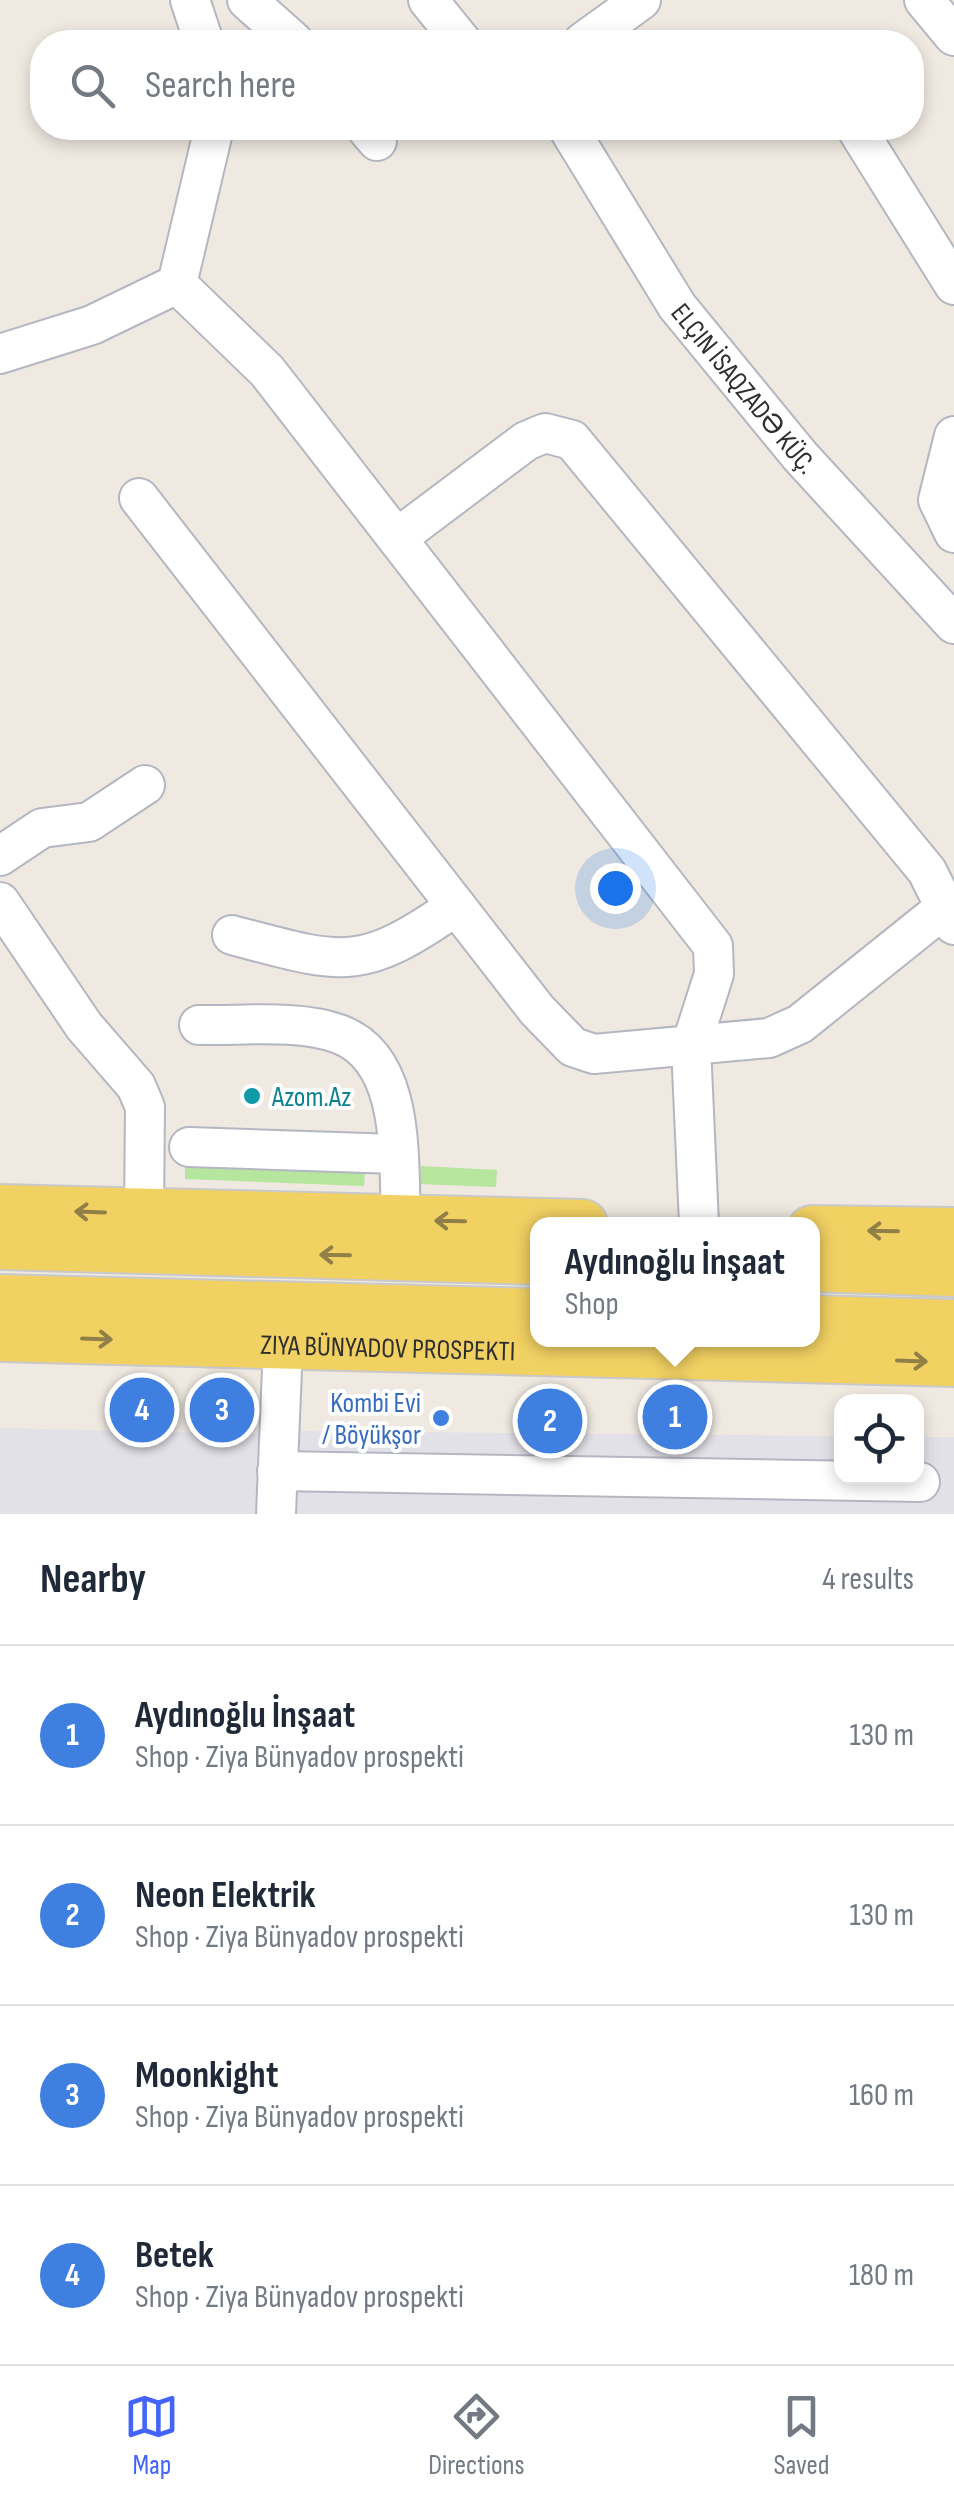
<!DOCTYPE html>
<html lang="en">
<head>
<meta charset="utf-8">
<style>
  :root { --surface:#fff; --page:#f2f2f3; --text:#1f2937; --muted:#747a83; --line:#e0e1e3; --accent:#4264fb }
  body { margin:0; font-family:"Sofia Sans Condensed",sans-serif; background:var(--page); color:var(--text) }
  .controls { position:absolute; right:30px; bottom:30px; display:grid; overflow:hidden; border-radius:20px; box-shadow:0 5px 15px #0003 }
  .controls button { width:90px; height:90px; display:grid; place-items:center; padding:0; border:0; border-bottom:2px solid var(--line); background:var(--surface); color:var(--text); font:50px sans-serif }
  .you { position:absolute; left:615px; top:888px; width:35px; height:35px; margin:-25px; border:8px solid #fff; border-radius:50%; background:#1a73e8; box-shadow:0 0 0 15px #1a73e833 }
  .badge { display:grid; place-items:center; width:65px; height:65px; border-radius:50%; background:var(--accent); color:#fff; font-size:32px; font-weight:700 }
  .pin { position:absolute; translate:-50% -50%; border:5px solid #fff; box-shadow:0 2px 10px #0006 }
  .popup { position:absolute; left:530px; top:1217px; width:290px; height:130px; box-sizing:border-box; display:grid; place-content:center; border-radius:20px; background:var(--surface); filter:drop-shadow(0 2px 8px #0005); font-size:32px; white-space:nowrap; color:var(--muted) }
  .popup b { font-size:38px; color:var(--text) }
  .popup::after { content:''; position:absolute; left:50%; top:100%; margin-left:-20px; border:20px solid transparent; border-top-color:var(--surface) }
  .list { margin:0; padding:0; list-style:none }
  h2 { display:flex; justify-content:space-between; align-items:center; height:130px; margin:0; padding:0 40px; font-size:42px }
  h2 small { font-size:32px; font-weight:400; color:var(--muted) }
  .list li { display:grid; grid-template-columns:65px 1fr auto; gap:30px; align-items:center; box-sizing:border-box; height:180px; padding:0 40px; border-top:2px solid var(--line) }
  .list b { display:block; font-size:38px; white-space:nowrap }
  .list p { margin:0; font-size:32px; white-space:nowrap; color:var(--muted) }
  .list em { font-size:32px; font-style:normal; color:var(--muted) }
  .icon { flex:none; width:55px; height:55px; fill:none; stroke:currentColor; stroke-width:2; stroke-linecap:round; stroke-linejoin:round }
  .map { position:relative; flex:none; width:954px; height:1514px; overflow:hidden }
  .search { position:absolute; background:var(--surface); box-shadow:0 5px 15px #0003; left:30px; right:30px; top:30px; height:110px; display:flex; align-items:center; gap:25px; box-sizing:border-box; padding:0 35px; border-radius:40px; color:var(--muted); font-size:38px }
  .sheet { height:850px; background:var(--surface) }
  nav { display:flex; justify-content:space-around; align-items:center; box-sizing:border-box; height:140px; border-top:2px solid var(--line); background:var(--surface); font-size:28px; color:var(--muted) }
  nav a { display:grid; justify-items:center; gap:5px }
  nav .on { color:var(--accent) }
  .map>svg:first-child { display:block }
  .industrial { fill:#e3e1e8 }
  .green { fill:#b6e59e }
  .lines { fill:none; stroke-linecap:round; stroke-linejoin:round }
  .minor-casing { stroke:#b4b7c1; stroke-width:42 }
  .major-casing { stroke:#c9c9c9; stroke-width:52 }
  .minor { stroke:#fff; stroke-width:38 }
  .major { stroke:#f2d163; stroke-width:48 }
  .oneway { stroke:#908048 }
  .culture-dot { fill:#0f9aa8; stroke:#fff; stroke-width:4 }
  .shop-dot { fill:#3f7fe0; stroke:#fff; stroke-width:4 }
  .labels { text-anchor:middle; stroke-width:8; stroke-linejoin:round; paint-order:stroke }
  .street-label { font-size:28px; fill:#2e2e2e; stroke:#fff }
  .culture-label { font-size:28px; fill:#0d838f; stroke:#fff; text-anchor:start }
  .shop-label { font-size:28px; fill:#366cbe; stroke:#fff; text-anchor:end }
</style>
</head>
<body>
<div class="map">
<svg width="954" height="1514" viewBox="0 0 954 1514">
  <rect width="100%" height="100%" fill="#efe9e1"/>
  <path class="industrial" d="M 0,1428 L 259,1434 L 299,1431 L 841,1436 L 842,1476 L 916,1476 L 917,1437 L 954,1437 L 954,1514 L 0,1514 Z"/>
  <path class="green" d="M 185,1162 L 365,1169 L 364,1186 L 185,1179 Z
    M 421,1166 L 497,1170 L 496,1187 L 420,1184 Z"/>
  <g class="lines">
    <g class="minor-casing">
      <g id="minor">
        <path d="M 190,0 L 204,42"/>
        <path d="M 247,0 L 294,42"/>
        <path d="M 428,0 L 462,42"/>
        <path d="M 924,0 L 954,36"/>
        <path d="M 583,42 L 641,0"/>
        <path d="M 366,128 L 377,141"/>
        <path id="s1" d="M 568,128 L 677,306 L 800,456 L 954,624"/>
        <path d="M 856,128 L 954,285"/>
        <path d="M 177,284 L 267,371 L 713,946 L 714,974 L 691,1046 L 699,1224"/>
        <path d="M 0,354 L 92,325 L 177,284 L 214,128"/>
        <path d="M 954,436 L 938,500 L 954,533"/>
        <path d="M 139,498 L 537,1010 L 573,1047 L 594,1054 L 769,1038 L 800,1024 L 947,906"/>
        <path d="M 397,538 L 526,441 L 545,433 L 572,440 L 927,871 L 954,925"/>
        <path d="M 0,856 L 42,828 L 89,822 L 145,785"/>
        <path d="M 0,902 L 84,1026 L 136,1086 L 145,1107 L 144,1213"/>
        <path d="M 232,935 C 342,964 359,974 456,906"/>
        <path d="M 199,1025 C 242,1026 298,1019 339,1034 C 407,1059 398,1161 401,1220"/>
        <path d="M 189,1147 L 397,1154"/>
        <path d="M 277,1471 L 920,1482"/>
        <path d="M 276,1514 L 283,1345"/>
      </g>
    </g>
    <g class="major-casing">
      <g id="major">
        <path d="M 0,1209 L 583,1224"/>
        <path d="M 812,1230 L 954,1232"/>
        <path d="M 0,1245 L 538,1260"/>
        <path d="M 812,1267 L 954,1272"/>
        <path d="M 0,1299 L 538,1313"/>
        <path d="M 812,1320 L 954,1324"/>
        <path id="s2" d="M 0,1337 L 954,1362"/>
      </g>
    </g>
    <use href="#minor" class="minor"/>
    <use href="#major" class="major"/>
  </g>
  <defs><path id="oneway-shaft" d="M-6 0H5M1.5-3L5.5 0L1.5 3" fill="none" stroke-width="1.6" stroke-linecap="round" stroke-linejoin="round" transform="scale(2.5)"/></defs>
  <g class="oneway">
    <use href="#oneway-shaft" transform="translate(90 1212) rotate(-178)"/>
    <use href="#oneway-shaft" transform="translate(450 1221) rotate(-179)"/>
    <use href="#oneway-shaft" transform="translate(883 1231) rotate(-179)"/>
    <use href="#oneway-shaft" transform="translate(335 1255) rotate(-179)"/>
    <use href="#oneway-shaft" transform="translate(97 1339) rotate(2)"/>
    <use href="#oneway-shaft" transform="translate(912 1361) rotate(2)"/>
  </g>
  <circle class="culture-dot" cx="252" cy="1096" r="10"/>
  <circle class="shop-dot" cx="441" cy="1418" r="10"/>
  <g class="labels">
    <g class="street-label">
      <text dy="10" stroke="none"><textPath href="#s1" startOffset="315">ELÇIN İSAQZADƏ KÜÇ.</textPath></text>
      <text dy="10" stroke="none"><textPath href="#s2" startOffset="388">ZIYA BÜNYADOV PROSPEKTI</textPath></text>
    </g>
    <g class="culture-label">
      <text x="272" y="1106">Azom.Az</text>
    </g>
    <g class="shop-label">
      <text x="421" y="1412">Kombi Evi<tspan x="421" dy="32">/ Böyükşor</tspan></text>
    </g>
  </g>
</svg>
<div class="controls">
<button><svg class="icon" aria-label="locate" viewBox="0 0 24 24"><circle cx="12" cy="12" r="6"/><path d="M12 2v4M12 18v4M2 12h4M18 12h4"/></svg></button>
</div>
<div class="you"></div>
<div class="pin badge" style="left:675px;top:1417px;background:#3f7fe0">1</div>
<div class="popup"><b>Aydınoğlu İnşaat</b>Shop</div>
<div class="pin badge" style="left:550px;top:1421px;background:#3f7fe0">2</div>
<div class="pin badge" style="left:222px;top:1410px;background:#3f7fe0">3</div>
<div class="pin badge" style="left:142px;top:1410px;background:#3f7fe0">4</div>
<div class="search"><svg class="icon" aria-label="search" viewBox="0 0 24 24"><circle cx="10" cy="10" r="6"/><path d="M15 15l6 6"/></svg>Search here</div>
</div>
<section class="sheet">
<h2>Nearby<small>4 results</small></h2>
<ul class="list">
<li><span class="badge" style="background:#3f7fe0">1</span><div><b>Aydınoğlu İnşaat</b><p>Shop · Ziya Bünyadov prospekti</p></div><em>130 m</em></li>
<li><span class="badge" style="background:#3f7fe0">2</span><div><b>Neon Elektrik</b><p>Shop · Ziya Bünyadov prospekti</p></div><em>130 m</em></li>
<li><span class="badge" style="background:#3f7fe0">3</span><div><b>Moonkight</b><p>Shop · Ziya Bünyadov prospekti</p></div><em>160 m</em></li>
<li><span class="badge" style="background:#3f7fe0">4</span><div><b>Betek</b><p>Shop · Ziya Bünyadov prospekti</p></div><em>180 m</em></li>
</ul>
</section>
<nav>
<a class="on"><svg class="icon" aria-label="map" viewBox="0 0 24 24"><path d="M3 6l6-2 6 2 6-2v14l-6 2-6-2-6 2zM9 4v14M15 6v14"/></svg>Map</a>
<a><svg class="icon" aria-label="directions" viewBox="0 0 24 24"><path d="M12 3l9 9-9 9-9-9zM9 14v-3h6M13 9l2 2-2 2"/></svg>Directions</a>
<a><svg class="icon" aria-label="saved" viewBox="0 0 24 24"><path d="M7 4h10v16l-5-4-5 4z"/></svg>Saved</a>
</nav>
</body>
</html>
